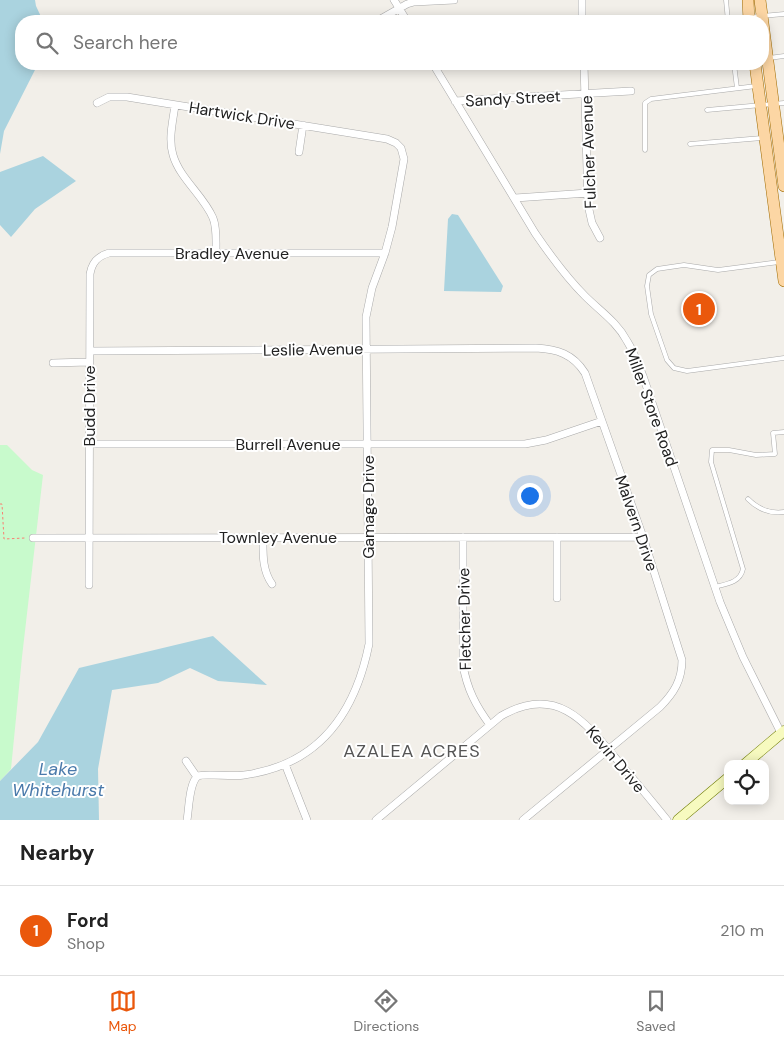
<!DOCTYPE html>
<html lang="en">
<head>
<meta charset="utf-8">
<style>
  :root { --surface:#fff; --page:#f2f2f2; --text:#222; --muted:#767676; --line:#e0e0e0; --accent:#ea580c }
  body { margin:0; font-family:"DM Sans",sans-serif; background:var(--page); color:var(--text) }
  .controls { position:absolute; right:15px; bottom:15px; display:grid; overflow:hidden; border-radius:10px; box-shadow:0 2px 12px #0003 }
  .controls button { width:45px; height:45px; display:grid; place-items:center; padding:0; border:0; border-bottom:1px solid var(--line); background:var(--surface); color:var(--text); font:25px sans-serif }
  .you { position:absolute; left:529px; top:495px; width:18px; height:18px; margin:-12px; border:4px solid #fff; border-radius:50%; background:#1a73e8; box-shadow:0 0 0 8px #1a73e833 }
  .badge { display:grid; place-items:center; width:32px; height:32px; border-radius:50%; background:var(--accent); color:#fff; font-size:16px; font-weight:700 }
  .pin { position:absolute; translate:-50% -50%; border:2px solid #fff; box-shadow:0 1px 5px #0006 }
  .list { margin:0; padding:0; list-style:none }
  h2 { display:flex; justify-content:space-between; align-items:center; height:65px; margin:0; padding:0 20px; font-size:21px }
  h2 small { font-size:16px; font-weight:400; color:var(--muted) }
  .list li { display:grid; grid-template-columns:32px 1fr auto; gap:15px; align-items:center; box-sizing:border-box; height:90px; padding:0 20px; border-top:1px solid var(--line) }
  .list b { display:block; font-size:19px; white-space:nowrap }
  .list p { margin:0; font-size:16px; white-space:nowrap; color:var(--muted) }
  .list em { font-size:16px; font-style:normal; color:var(--muted) }
  .icon { flex:none; width:28px; height:28px; fill:none; stroke:currentColor; stroke-width:2; stroke-linecap:round; stroke-linejoin:round }
  .map { position:relative; flex:none; width:784px; height:820px; overflow:hidden }
  .search { position:absolute; background:var(--surface); box-shadow:0 2px 12px #0003; left:15px; right:15px; top:15px; height:55px; display:flex; align-items:center; gap:12px; box-sizing:border-box; padding:0 18px; border-radius:20px; color:var(--muted); font-size:19px }
  .sheet { height:155px; background:var(--surface) }
  nav { display:flex; justify-content:space-around; align-items:center; box-sizing:border-box; height:70px; border-top:1px solid var(--line); background:var(--surface); font-size:14px; color:var(--muted) }
  nav a { display:grid; justify-items:center; gap:2px }
  nav .on { color:var(--accent) }
  .map>svg:first-child { display:block }
  .park { fill:#c8facc }
  .water { fill:#aad3df }
  .lines { fill:none; stroke-linecap:round; stroke-linejoin:round }
  .lane-casing { stroke:#a9a9a9; stroke-width:5 }
  .street-casing { stroke:#a9a9a9; stroke-width:8 }
  .secondary-casing { stroke:#707d05; stroke-width:11 }
  .primary-casing { stroke:#a06b00; stroke-width:12 }
  .path { stroke:#fa8072; stroke-width:1; stroke-dasharray:2.5 2.5; stroke-linecap:butt }
  .lane { stroke:#fff; stroke-width:4 }
  .street { stroke:#fff; stroke-width:7 }
  .secondary { stroke:#f7fabf; stroke-width:10 }
  .primary { stroke:#fcd6a4; stroke-width:11 }
  .labels { text-anchor:middle; stroke-width:4; stroke-linejoin:round; paint-order:stroke }
  .street-label { font-size:16px; fill:#222; stroke:#fff }
  .neighbourhood-label { font-size:18px; letter-spacing:1px; fill:#555; stroke:#fff }
  .water-label { font-size:18px; font-style:italic; fill:#4a7aab; stroke:#fff }
</style>
</head>
<body>
<div class="map">
<svg width="784" height="820" viewBox="0 0 784 820">
  <rect width="100%" height="100%" fill="#f2efe9"/>
  <path class="park" d="M 0,445 L 7,445 L 32,470 L 43,475 L 22,657 L 11,769 L 0,781 Z"/>
  <path class="water" d="M 0,0 L 35,0 L 36,6 L 43,21 L 21,21 L 21,64 L 38,64 L 4,131 L 0,154 Z
    M 43,156 L 76,181 L 35,209 L 11,237 L 0,225 L 0,172 Z
    M 452,214 L 458,215 L 503,286 L 501,292 L 444,291 L 448,219 Z
    M 213,636 L 267,685 L 218,681 L 190,668 L 158,683 L 112,690 L 98,769 L 99,820 L 0,820 L 0,781 L 38,742 L 79,668 Z"/>
  <g class="lines">
    <g class="lane-casing">
      <path id="lane" d="M 726,0 L 728,21
        M 751,17 L 784,14
        M 769,58 L 784,56
        M 734,64 L 737,88
        M 707,110 L 784,103
        M 690,144 L 762,138
        M 645,150 L 645,103 L 651,99 L 756,86
        M 779,262 L 718,270 L 684,265 L 657,269 L 649,275 L 647,286 L 651,314 L 667,360 L 674,368 L 687,371 L 784,358
        M 748,499 C 758,509 769,514 784,512
        M 714,587 C 726,584 740,583 743,569 L 711,462 L 712,450 L 729,450 L 756,455 L 775,454 L 773,433 L 784,432"/>
    </g>
    <g class="street-casing">
      <path id="street" d="M 394,0 L 407,21
        M 582,0 L 582,21
        M 377,21 L 407,4 L 414,2 L 454,0
        M 433,64 L 535,233 C 550,255 566,277 585,296 C 600,311 617,322 627,341 C 634,352 638,364 643,376 L 720,602 L 743,657 L 781,733
        M 584,64 L 588,205 L 592,223 L 600,238
        M 455,101 L 631,91
        M 97,103 L 109,97 L 127,97 L 387,139 L 396,143 L 401,148 L 404,159 L 392,227 L 385,253 L 372,288 L 366,317 L 369,644 C 355,714 319,765 244,775 C 234,777 203,773 198,776 C 189,782 189,809 187,820
        M 175,105 C 173,121 168,139 173,155 C 180,179 203,195 213,218 C 217,228 216,241 216,252
        M 299,152 L 303,125
        M 515,198 L 588,193
        M 90,351 L 536,348 C 557,349 573,354 585,373 L 643,537 L 682,660 C 682,680 674,693 660,707 L 523,820
        M 53,363 L 89,362
        M 89,444 L 525,444 L 546,440 L 602,421
        M 263,537 C 263,553 262,570 272,584
        M 463,537 L 463,665 C 467,689 476,706 490,725
        M 33,538 L 643,537
        M 89,585 L 90,274 C 92,262 98,256 109,253 L 385,253
        M 557,598 L 557,537
        M 186,761 L 197,777
        M 285,764 L 307,820
        M 376,820 L 501,716 C 556,684 585,721 618,761 C 635,781 651,800 667,820"/>
    </g>
    <g class="secondary-casing">
      <path id="secondary" d="M 745,764 L 784,731
        M 678,820 L 728,778"/>
    </g>
    <g class="primary-casing">
      <path id="primary" d="M 748,0 L 749,21
        M 760,0 L 784,186
        M 755,64 L 784,281"/>
    </g>
    <path class="path" d="M 0,504 L 2,504 L 4,539 L 25,538"/>
    <use href="#lane" class="lane"/>
    <use href="#street" class="street"/>
    <use href="#secondary" class="secondary"/>
    <use href="#primary" class="primary"/>
  </g>
  <g class="labels">
    <g class="street-label">
      <text transform="translate(513 98) rotate(-3)" y="6">Sandy Street</text>
      <text transform="translate(242 115) rotate(9)" y="6">Hartwick Drive</text>
      <text transform="translate(588 152) rotate(-92)" y="6">Fulcher Avenue</text>
      <text x="232" y="259">Bradley Avenue</text>
      <text transform="translate(313 349) rotate(-1)" y="6">Leslie Avenue</text>
      <text transform="translate(89 406) rotate(-90)" y="6">Budd Drive</text>
      <text transform="translate(652 407) rotate(70)" y="6">Miller Store Road</text>
      <text x="288" y="450">Burrell Avenue</text>
      <text transform="translate(368 507) rotate(-90)" y="6">Gamage Drive</text>
      <text transform="translate(637 523) rotate(71)" y="6">Malvern Drive</text>
      <text x="278" y="543">Townley Avenue</text>
      <text transform="translate(464 619) rotate(-91)" y="6">Fletcher Drive</text>
      <text transform="translate(616 759) rotate(50)" y="6">Kevin Drive</text>
    </g>
    <g class="neighbourhood-label">
      <text x="412" y="757">AZALEA ACRES</text>
    </g>
    <g class="water-label">
      <text x="58" y="775">Lake<tspan x="58" dy="21">Whitehurst</tspan></text>
    </g>
  </g>
</svg>
<div class="controls">
<button><svg class="icon" aria-label="locate" viewBox="0 0 24 24"><circle cx="12" cy="12" r="6"/><path d="M12 2v4M12 18v4M2 12h4M18 12h4"/></svg></button>
</div>
<div class="you"></div>
<div class="pin badge" style="left:699px;top:309px">1</div>
<div class="search"><svg class="icon" aria-label="search" viewBox="0 0 24 24"><circle cx="10" cy="10" r="6"/><path d="M15 15l6 6"/></svg>Search here</div>
</div>
<section class="sheet">
<h2>Nearby<small></small></h2>
<ul class="list">
<li><span class="badge">1</span><div><b>Ford</b><p>Shop</p></div><em>210 m</em></li>
</ul>
</section>
<nav>
<a class="on"><svg class="icon" aria-label="map" viewBox="0 0 24 24"><path d="M3 6l6-2 6 2 6-2v14l-6 2-6-2-6 2zM9 4v14M15 6v14"/></svg>Map</a>
<a><svg class="icon" aria-label="directions" viewBox="0 0 24 24"><path d="M12 3l9 9-9 9-9-9zM9 14v-3h6M13 9l2 2-2 2"/></svg>Directions</a>
<a><svg class="icon" aria-label="saved" viewBox="0 0 24 24"><path d="M7 4h10v16l-5-4-5 4z"/></svg>Saved</a>
</nav>
</body>
</html>
